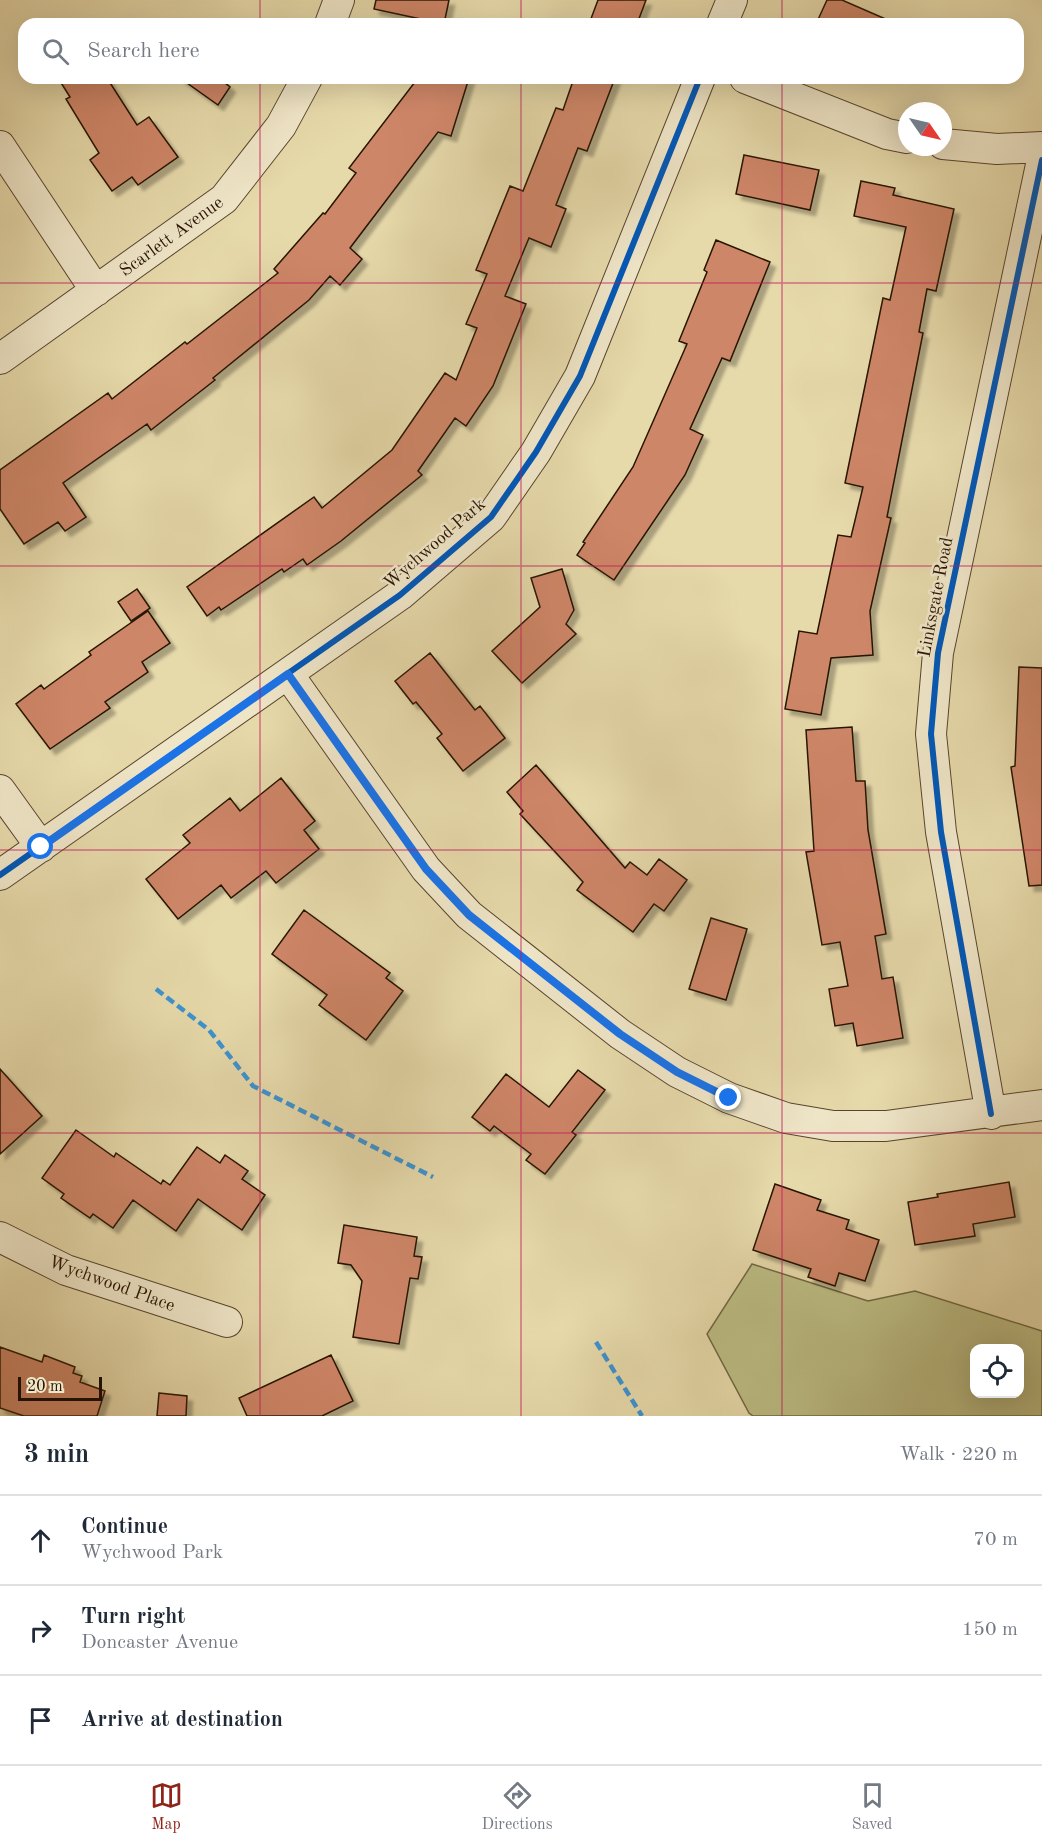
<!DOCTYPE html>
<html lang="en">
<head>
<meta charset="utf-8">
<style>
  :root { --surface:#fff; --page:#f2f2f3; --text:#1f2937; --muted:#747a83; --line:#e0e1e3; --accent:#8f2418 }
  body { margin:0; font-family:"Old Standard TT",serif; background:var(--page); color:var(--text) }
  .controls { position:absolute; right:18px; bottom:18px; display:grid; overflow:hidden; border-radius:12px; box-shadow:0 6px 24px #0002 }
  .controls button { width:54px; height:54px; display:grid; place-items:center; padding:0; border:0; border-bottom:2px solid var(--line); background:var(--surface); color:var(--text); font:30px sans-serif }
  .compass { position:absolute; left:898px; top:102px; width:54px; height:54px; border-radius:50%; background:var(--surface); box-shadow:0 6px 24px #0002; rotate:124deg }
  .scale { position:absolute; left:18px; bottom:15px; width:84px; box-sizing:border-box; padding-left:6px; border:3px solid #281404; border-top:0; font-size:16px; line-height:21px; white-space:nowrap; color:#281404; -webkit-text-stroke:4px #efe6c8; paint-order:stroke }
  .stop { position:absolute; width:18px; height:18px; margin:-14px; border:4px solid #1a73e8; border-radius:50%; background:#fff }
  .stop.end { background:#1a73e8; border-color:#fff; box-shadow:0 2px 6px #0008 }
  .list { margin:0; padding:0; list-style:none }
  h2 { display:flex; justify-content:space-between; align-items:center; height:78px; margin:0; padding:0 24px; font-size:26px }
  h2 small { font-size:20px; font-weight:400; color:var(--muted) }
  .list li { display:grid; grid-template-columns:39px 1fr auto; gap:18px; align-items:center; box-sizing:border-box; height:90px; padding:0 24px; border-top:2px solid var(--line) }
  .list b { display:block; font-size:22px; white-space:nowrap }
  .list p { margin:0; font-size:20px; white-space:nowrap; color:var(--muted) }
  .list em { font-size:20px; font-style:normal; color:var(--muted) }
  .icon { flex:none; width:33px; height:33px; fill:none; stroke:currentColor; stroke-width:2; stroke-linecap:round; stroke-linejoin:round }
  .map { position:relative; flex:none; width:1042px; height:1416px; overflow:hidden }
  .search { position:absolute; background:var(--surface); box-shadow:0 6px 24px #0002; left:18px; right:18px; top:18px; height:66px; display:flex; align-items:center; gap:15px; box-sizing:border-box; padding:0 21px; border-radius:18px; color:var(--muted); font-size:22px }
  .sheet { height:348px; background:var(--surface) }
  nav { display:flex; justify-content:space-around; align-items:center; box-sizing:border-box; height:84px; border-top:2px solid var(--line); background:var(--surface); font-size:16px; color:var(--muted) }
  nav a { display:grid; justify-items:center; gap:3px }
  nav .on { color:var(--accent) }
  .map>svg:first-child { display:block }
  .green { fill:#bcbd84; stroke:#726844; stroke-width:1.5; fill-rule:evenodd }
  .building { fill:#ce8667; stroke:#281404; stroke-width:1.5; filter:url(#shadow) }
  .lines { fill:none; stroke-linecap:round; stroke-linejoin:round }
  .minor-casing { stroke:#58452e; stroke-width:32 }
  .minor { stroke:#efe6c8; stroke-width:30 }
  .quiet { stroke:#3c93d1; stroke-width:4.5; stroke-dasharray:9 4.5; stroke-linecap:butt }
  .cycleway-casing { stroke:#efe6c8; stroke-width:10 }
  .cycleway { stroke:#0057b8; stroke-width:6 }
  .route { stroke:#1a73e8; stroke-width:8 }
  .grid { fill:none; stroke:#c2185b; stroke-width:1.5; stroke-opacity:0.55 }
  .labels { text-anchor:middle; stroke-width:5; stroke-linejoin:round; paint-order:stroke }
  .street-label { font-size:18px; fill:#281404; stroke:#efe6c8 }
</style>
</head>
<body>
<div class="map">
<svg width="1042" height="1416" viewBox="0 0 1042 1416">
  <defs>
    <filter id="shadow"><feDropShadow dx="5.5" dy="5.5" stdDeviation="1.5" flood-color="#0004"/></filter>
  </defs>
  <rect width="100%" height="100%" fill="#e6d9aa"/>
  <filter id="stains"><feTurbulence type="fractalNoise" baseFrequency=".00333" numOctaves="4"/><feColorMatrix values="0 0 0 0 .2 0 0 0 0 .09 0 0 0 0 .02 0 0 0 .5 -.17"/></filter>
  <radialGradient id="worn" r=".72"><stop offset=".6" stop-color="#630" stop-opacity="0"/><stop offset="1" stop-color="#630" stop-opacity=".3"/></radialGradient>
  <path class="green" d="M 752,1264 L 868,1301 L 915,1291 L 1042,1331 L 1042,1416 L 753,1416 L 749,1413 L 707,1334 ZM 974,1348 L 1020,1348 L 1020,1394 L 974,1394 Z"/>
  <path class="building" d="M 376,0 L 449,0 L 444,24 L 374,9 Z
    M 598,0 L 646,0 L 637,24 L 589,24 Z
    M 827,0 L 842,0 L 897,24 L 816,24 Z
    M 58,78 L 107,78 L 137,125 L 149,117 L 178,157 L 138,185 L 132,177 L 112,191 L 90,160 L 99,153 L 66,99 L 70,97 Z
    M 180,78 L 219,78 L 230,87 L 218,105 Z
    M 418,78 L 469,78 L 451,136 L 438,132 L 350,248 L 362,259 L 340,285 L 330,276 L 309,300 L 213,378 L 215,380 L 151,430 L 147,424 L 63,483 L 86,517 L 65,531 L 58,522 L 24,544 L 0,509 L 0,470 L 108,393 L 112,399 L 185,342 L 187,344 L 278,273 L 274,269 L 323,213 L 325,214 L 356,173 L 349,168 Z
    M 574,78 L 615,78 L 587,151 L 578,148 L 556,205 L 566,209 L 551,247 L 529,238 L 505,296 L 526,304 L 493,386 L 466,426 L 455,418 L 418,471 L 422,475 L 341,541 L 307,565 L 303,559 L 284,572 L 282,569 L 221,610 L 219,607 L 207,616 L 187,587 L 314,497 L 322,508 L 392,450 L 445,373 L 456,380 L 477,328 L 466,324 L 487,274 L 476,270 L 510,186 L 523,191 L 556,108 L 563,110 Z
    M 744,155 L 819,170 L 810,210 L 736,194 Z
    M 861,181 L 895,188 L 893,195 L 954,209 L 936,291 L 927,289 L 919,332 L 923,333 L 887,517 L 891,518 L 870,611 L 873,655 L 831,658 L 821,715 L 785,709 L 799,631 L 817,634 L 838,535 L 851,537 L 863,487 L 845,483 L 883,298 L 890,300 L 906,227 L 854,216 Z
    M 716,240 L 770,262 L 730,361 L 722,358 L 690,429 L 703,435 L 685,475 L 614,580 L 577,555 L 585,543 L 583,542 L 633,467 L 655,417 L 687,344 L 679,341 L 707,272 L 704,270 Z
    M 562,569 L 574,610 L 566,624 L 576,634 L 522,683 L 492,651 L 540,607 L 531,578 Z
    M 137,589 L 150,608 L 131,621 L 118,602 Z
    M 148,611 L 170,643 L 142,662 L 148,672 L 105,702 L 110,708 L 50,749 L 16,704 L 41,685 L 44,689 L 91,655 L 89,652 Z
    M 430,653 L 475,710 L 480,706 L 505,738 L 463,771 L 437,738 L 442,734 L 416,702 L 413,704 L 395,681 Z
    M 1019,667 L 1042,668 L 1042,885 L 1029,886 L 1011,767 L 1015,766 Z
    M 852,727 L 856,781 L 865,781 L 868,830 L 886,934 L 875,936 L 882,979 L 893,977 L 903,1038 L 857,1046 L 853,1023 L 835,1026 L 829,989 L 848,986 L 840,942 L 822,945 L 806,852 L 814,851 L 806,730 Z
    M 536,765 L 625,868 L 630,862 L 647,875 L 659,859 L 687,880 L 664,911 L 654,904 L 633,932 L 577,890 L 583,882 L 520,814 L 523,811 L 507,792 Z
    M 281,778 L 315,821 L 304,830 L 319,849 L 276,883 L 266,871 L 231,898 L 221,885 L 178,919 L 146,879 L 190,843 L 183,835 L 230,798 L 240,811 Z
    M 304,910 L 390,973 L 386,978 L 403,991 L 366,1040 L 319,1005 L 327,995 L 272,954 Z
    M 711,918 L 747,929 L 726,1000 L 689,989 Z
    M 0,1069 L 42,1116 L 0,1154 Z
    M 578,1070 L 605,1090 L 572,1132 L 576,1135 L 545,1174 L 526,1160 L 531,1154 L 494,1126 L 490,1131 L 472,1117 L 506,1074 L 549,1107 Z
    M 76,1130 L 114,1157 L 116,1153 L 161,1184 L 163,1180 L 170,1185 L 197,1147 L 220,1163 L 225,1155 L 248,1171 L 242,1179 L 265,1195 L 242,1230 L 198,1199 L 176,1231 L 133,1200 L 113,1228 L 93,1214 L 90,1218 L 61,1198 L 64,1194 L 42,1178 Z
    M 1009,1182 L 1015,1217 L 973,1224 L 975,1236 L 915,1245 L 908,1202 L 938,1197 L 937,1194 Z
    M 775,1184 L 821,1200 L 817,1210 L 849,1220 L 846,1229 L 879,1240 L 865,1281 L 839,1273 L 835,1286 L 808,1277 L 811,1269 L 753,1250 Z
    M 344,1225 L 417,1237 L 414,1256 L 422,1257 L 418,1279 L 410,1278 L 399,1344 L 353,1337 L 362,1281 L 351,1265 L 338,1263 Z
    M 0,1347 L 42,1362 L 44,1355 L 75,1367 L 73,1373 L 82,1376 L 80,1382 L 105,1391 L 97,1416 L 24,1416 L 0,1408 Z
    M 331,1355 L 353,1401 L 322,1416 L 247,1416 L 239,1398 Z
    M 159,1393 L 187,1396 L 186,1416 L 157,1416 Z"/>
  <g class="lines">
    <g class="minor-casing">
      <path id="minor" d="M 330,24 L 339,0
        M 722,24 L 732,0
        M 745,78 L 887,134 L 907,138
        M 943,144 L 997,149 L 1042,147
        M 0,146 L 96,291
        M 0,359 L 224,199 L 281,126 L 307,78
        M 288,674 L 426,869 L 469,915 L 620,1034 L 677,1072 L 729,1098 L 786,1118 L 833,1126 L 886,1126 L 1042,1105
        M 0,790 L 41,847
        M 0,875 L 400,595 L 491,517 L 536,452 L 580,376 L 700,78
        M 991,1114 L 941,832 L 931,734 L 938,653 L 1042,160
        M 0,1237 L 66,1270 L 227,1322"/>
    </g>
    <use href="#minor" class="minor"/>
    <path class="quiet" d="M 156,989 L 209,1030 L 253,1086 L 433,1177
      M 596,1342 L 642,1416"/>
    <g class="cycleway-casing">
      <path id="cycleway" d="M 0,875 L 400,595 L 491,517 L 536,452 L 580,376 L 700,78
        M 991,1114 L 941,832 L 931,734 L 938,653 L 1042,160"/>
    </g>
    <use href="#cycleway" class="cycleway"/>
  </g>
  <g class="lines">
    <path class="route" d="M 41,847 L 288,674 L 426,869 L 469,915 L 620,1034 L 677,1072 L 729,1098"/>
  </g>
  <path class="grid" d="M 260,0 L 260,24M 521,0 L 521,24M 782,0 L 782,24M 260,78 L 260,1416M 521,78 L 521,1416M 782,78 L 782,1416M 0,283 L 1042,283M 0,566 L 1042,566M 0,850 L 1042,850M 0,1133 L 1042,1133"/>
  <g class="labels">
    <g class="street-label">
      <text transform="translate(171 236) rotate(-36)" y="6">Scarlett Avenue</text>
      <text transform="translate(434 543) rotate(-41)" y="6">Wychwood Park</text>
      <text transform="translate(935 597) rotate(-79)" y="6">Linksgate Road</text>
      <text transform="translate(112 1283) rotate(20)" y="6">Wychwood Place</text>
    </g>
  </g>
  <rect width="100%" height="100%" filter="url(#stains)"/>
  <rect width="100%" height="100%" fill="url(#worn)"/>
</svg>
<div class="controls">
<button><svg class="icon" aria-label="locate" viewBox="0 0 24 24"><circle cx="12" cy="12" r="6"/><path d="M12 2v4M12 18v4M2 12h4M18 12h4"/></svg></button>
</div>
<svg class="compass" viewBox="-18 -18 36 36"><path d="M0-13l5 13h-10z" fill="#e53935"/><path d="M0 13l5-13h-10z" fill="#747a83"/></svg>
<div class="scale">20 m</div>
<div class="stop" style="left:41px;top:847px"></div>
<div class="stop end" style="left:729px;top:1098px"></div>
<div class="search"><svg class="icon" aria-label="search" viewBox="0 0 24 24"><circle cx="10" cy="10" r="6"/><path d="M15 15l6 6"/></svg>Search here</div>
</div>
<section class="sheet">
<h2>3 min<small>Walk · 220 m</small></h2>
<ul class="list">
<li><svg class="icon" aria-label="ahead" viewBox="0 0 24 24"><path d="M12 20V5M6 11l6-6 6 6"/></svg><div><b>Continue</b><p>Wychwood Park</p></div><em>70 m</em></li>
<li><svg class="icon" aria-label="right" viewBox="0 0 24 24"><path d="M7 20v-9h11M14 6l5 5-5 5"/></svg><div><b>Turn right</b><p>Doncaster Avenue</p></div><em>150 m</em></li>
<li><svg class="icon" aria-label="arrive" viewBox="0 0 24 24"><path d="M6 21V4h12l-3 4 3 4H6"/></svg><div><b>Arrive at destination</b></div></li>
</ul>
</section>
<nav>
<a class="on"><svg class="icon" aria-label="map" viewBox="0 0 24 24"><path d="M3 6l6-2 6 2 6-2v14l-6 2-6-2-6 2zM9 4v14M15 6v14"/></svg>Map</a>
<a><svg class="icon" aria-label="directions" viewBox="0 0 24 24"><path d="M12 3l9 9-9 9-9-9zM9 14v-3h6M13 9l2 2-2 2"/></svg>Directions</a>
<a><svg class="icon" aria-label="saved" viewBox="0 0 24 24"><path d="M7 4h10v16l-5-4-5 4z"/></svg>Saved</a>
</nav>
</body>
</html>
